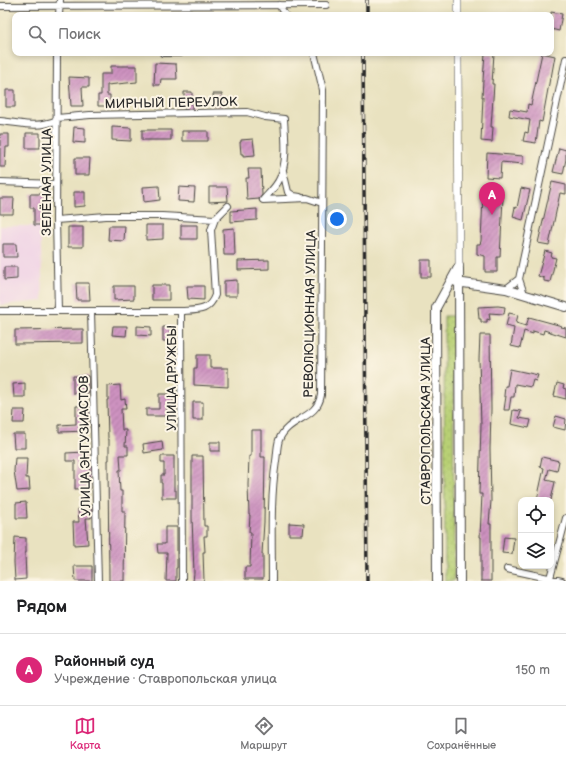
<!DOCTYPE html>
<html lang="ru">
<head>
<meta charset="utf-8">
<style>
  :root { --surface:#fff; --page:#f6f6f6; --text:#202124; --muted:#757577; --line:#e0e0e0; --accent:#db2777 }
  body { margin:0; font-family:"Balsamiq Sans",sans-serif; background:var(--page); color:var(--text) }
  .controls { position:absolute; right:12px; bottom:12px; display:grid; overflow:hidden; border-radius:8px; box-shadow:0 2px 6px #0003 }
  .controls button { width:36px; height:36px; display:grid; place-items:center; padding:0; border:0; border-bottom:1px solid var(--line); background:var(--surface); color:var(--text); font:20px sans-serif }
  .you { position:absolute; left:337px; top:219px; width:14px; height:14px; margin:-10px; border:3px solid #fff; border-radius:50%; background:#1a73e8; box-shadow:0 0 0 6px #1a73e833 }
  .badge { display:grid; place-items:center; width:26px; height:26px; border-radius:50%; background:var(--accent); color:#fff; font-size:13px; font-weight:700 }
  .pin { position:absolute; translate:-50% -33px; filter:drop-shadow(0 1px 2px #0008) }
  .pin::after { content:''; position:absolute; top:21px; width:14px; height:12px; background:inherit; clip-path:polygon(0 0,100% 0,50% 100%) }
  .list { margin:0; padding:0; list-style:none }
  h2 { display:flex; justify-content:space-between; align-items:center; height:52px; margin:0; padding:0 16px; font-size:17px }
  h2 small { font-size:13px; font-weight:400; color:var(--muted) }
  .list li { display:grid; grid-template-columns:26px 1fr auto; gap:12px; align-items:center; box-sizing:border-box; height:72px; padding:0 16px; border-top:1px solid var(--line) }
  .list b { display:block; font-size:15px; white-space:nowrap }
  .list p { margin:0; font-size:13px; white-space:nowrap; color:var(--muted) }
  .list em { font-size:13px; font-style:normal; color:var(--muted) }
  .icon { flex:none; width:22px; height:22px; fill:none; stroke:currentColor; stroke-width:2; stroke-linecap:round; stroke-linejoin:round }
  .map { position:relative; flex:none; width:566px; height:581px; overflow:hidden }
  .search { position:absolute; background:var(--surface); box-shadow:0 2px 6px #0003; left:12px; right:12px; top:12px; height:44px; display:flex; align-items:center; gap:10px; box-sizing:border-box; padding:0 14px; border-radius:8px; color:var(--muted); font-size:15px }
  .sheet { height:124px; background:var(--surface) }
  nav { display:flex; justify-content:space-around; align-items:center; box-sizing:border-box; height:56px; border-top:1px solid var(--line); background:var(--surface); font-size:11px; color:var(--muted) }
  nav a { display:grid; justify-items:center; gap:2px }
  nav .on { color:var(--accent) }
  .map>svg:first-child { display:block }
  .built { fill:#efd0e6 }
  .grass { fill:url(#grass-dots); stroke:#727e50 }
  .building { fill:url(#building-hatch) }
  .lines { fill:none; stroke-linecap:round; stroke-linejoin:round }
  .minor-casing { stroke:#484641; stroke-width:8 }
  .tertiary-casing { stroke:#484641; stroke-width:8 }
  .secondary-casing { stroke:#484641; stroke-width:10 }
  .minor { stroke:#fff; stroke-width:6 }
  .tertiary { stroke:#fff; stroke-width:7 }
  .secondary { stroke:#fff; stroke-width:8 }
  .rail-casing { stroke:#2b2b2b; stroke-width:3.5 }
  .rail { stroke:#fcf5e5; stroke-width:2; stroke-dasharray:6; stroke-linecap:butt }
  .labels { text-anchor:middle; stroke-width:4; stroke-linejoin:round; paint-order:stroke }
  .street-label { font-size:13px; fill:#2b2b2b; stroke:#fcf5e5 }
</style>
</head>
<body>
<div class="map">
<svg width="566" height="581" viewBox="0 0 566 581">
  <defs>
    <pattern id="grass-dots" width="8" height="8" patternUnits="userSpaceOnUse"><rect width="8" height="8" fill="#b8d075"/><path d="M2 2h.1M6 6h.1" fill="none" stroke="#9eb365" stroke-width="1.8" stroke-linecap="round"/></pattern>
    <pattern id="building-hatch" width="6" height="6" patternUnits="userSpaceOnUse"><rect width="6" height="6" fill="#cd92c0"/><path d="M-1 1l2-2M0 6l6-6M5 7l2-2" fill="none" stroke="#a7779c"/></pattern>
  </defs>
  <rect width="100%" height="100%" fill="#fcf5e5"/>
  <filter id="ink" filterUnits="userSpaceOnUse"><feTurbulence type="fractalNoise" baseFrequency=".025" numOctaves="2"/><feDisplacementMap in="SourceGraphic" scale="8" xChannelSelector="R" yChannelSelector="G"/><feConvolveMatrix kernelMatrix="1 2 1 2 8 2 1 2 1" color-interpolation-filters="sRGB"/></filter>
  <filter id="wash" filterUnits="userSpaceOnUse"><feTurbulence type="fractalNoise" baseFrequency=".012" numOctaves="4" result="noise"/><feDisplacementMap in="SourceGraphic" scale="16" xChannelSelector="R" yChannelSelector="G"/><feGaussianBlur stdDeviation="0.9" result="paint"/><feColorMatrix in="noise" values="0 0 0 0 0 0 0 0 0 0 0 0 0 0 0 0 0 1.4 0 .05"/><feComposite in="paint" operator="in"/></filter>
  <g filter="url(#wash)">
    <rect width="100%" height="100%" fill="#e9e2c0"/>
    <path class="built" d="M 0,226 L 40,226 L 43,301 L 0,305 Z"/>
    <path class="grass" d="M 444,316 L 453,316 L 454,581 L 445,581 Z"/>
    <g id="blocks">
      <path class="building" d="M 551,12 L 562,14 L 559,31 L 551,29 Z
        M 485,53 L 494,53 L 492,84 L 494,84 L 491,127 L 493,127 L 492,142 L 481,141 L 483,97 L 482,97 L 483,80 Z
        M 542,53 L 555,56 L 551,78 L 550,78 L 542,122 L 539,121 L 536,143 L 523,141 L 525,132 L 528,133 L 530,120 L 509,116 L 510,109 L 527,112 L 528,104 L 531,105 Z
        M 155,63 L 176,64 L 177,79 L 161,79 L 160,85 L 154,85 Z
        M 111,66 L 137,66 L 137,82 L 107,85 L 107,95 L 110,95 L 110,106 L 98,106 L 98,95 L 101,95 L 101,74 L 111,74 Z
        M 69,77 L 89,78 L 89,87 L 82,87 L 83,106 L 71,106 Z
        M 6,90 L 15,90 L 15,107 L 6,107 Z
        M 184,92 L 192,92 L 192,109 L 184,109 Z
        M 213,94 L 222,94 L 222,106 L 214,106 Z
        M 74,127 L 85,128 L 85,143 L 73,142 Z
        M 112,127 L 131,128 L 131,141 L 112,140 Z
        M 142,130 L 171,130 L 171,140 L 142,140 Z
        M 182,131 L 208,131 L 208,141 L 182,141 Z
        M 26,133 L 40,133 L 40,148 L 26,148 Z
        M 0,134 L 9,134 L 9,147 L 6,147 L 5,167 L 0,167 Z
        M 253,139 L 255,155 L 243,156 L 243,154 L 241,154 L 240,142 L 241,142 L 241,140 Z
        M 559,148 L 566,150 L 566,159 L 563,174 L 553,172 Z
        M 487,153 L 523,156 L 523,164 L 501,162 L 500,178 L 486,177 Z
        M 75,158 L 90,158 L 89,175 L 75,175 Z
        M 248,169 L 261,169 L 262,195 L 259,199 L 247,200 L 246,178 L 249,178 Z
        M 552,182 L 566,185 L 566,194 L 560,193 L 549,245 L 538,243 Z
        M 159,186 L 160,200 L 144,202 L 143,187 Z
        M 179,187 L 195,188 L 194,202 L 178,201 Z
        M 209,187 L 227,187 L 228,201 L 209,202 Z
        M 521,188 L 530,190 L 523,220 L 513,217 L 515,207 L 517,208 Z
        M 74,192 L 85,192 L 85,206 L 74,207 Z
        M 30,194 L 45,194 L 45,225 L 34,225 L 34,208 L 30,208 Z
        M 483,196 L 503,197 L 500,257 L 497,257 L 497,272 L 485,272 L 485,256 L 477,254 L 477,244 L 480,244 L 481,241 Z
        M 0,198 L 14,198 L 13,214 L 0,214 Z
        M 257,209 L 257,220 L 231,222 L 231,211 Z
        M 146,225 L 163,225 L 163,239 L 146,240 Z
        M 181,225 L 197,225 L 197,239 L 181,239 Z
        M 109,226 L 125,226 L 124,241 L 108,240 Z
        M 68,227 L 83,227 L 83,247 L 68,247 Z
        M 234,228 L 235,255 L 224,255 L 223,229 Z
        M 3,244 L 16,244 L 17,257 L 3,257 Z
        M 545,251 L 552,253 L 551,257 L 556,258 L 550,282 L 544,281 L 544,278 L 538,276 Z
        M 269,260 L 269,269 L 238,270 L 238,261 Z
        M 421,260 L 431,260 L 431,277 L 421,277 Z
        M 4,267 L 17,267 L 17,279 L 4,280 Z
        M 237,280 L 237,296 L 224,296 L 224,281 Z
        M 76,283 L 89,283 L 90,300 L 77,300 Z
        M 152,285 L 169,285 L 169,300 L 152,300 Z
        M 114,286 L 134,286 L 134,299 L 114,300 Z
        M 187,286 L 204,286 L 204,300 L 188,299 Z
        M 498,306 L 505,307 L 504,314 L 489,313 L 490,320 L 487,319 L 487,322 L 481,322 L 481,319 L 479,319 L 478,307 Z
        M 509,313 L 518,315 L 516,323 L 526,326 L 529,317 L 562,326 L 561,327 L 566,328 L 566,337 L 544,330 L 543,334 L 533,331 L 533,334 L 524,331 L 520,348 L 511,346 L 514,328 L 506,326 Z
        M 113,326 L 127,326 L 126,336 L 112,335 Z
        M 137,326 L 151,327 L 151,336 L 137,335 Z
        M 163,327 L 170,327 L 170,341 L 163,341 Z
        M 83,329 L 83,343 L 15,344 L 15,330 Z
        M 480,335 L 490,335 L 491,409 L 490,449 L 491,501 L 489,524 L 491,524 L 491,581 L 481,581 L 481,537 L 480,537 L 482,494 L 479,494 L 481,425 L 479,359 Z
        M 197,355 L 210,355 L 210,368 L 228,368 L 228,387 L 194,385 L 194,368 L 197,368 Z
        M 510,369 L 538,375 L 536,381 L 533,380 L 531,387 L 515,384 L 514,397 L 511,397 L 509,410 L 504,410 L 506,396 L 504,396 L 505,386 L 507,386 Z
        M 73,376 L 88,376 L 88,393 L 73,393 Z
        M 25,383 L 25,397 L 14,397 L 13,384 Z
        M 557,383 L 564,385 L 563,388 L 566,389 L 566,399 L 554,396 Z
        M 120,385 L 121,400 L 125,399 L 126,409 L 121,409 L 122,430 L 126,430 L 125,446 L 128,446 L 128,455 L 120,455 L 121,470 L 119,470 L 120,491 L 122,491 L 122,511 L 125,511 L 124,581 L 109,581 L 108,460 L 109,460 L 109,439 L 108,439 L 107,400 L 108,400 L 108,386 Z
        M 159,394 L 173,394 L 173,405 L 167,405 L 167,416 L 146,416 L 146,409 L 159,409 Z
        M 193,402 L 203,402 L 203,420 L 193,420 Z
        M 76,406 L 88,406 L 88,431 L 59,432 L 59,425 L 76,424 Z
        M 14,410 L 25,410 L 24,423 L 13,423 Z
        M 513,410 L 521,411 L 519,418 L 531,420 L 529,428 L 511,424 Z
        M 556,416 L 566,419 L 565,430 L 553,427 Z
        M 251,430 L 261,430 L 261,457 L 265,457 L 264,522 L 262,554 L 263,554 L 263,579 L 245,579 L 245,567 L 250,567 L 251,532 L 249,532 L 250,515 L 249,515 L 248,485 L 249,456 L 251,456 Z
        M 13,434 L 25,434 L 25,448 L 14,448 Z
        M 162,441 L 163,450 L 144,453 L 143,444 Z
        M 210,442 L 220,442 L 220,451 L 210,451 Z
        M 85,452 L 85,464 L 89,464 L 90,488 L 75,489 L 75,461 L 66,461 L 66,453 Z
        M 161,456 L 174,456 L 174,490 L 176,490 L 176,498 L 162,498 L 162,483 L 161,483 L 161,475 L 164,475 L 164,463 L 161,463 Z
        M 192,456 L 203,456 L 204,526 L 207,526 L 207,536 L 204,536 L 205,552 L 203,552 L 204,581 L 193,581 L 194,573 L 192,517 Z
        M 542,457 L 559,461 L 557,471 L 549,469 L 546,480 L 555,482 L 551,500 L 537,500 L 544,468 L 540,467 Z
        M 15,458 L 27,458 L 26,478 L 29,478 L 30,490 L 17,491 L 14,471 Z
        M 26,502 L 27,518 L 16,518 L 16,503 Z
        M 78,509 L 91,509 L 91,518 L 86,518 L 88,544 L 74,545 L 73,522 L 79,522 Z
        M 289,523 L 304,524 L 303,535 L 289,535 Z
        M 165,527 L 177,527 L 177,568 L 176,568 L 176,581 L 166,581 L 167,553 L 158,553 L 157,544 L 165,544 Z
        M 15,537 L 26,538 L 26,553 L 25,553 L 26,579 L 15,580 L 14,562 Z
        M 504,537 L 514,538 L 512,554 L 502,553 Z
        M 74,566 L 92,566 L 92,581 L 75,581 Z"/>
    </g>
  </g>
  <g filter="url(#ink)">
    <use href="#blocks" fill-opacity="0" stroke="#484641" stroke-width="1"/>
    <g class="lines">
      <g class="minor-casing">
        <path id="minor" d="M 279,5 L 285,15
          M 0,6 L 326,5
          M 59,15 L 60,0
          M 57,53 L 56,220 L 58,311
          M 163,53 L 180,53
          M 57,118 L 90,115 L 247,112 L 265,117 L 284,119 C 285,138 288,160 280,178 C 277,186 268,194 263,200 L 307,198 L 322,203
          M 0,121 C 22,123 36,129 57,120
          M 283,171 L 288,192 L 294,196 L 300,197
          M 0,182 L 56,184
          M 56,220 L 106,216 L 162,216 L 215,219
          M 506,289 L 519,279
          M 524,294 L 519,279 L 566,59
          M 0,311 L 181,311
          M 91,311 L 98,581
          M 507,569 L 562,581
          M 550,578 L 566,518
          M 182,581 L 181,311 C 197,310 209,312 215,295 L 211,230 L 215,219 L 228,206
          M 272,581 C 272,541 270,501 276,461 C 277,455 277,446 279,440 C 288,417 317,420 321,395 L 323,90 L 314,53"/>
      </g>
      <g class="tertiary-casing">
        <path id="tertiary" d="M 458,15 L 458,0
          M 458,53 L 459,266"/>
      </g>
      <g class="secondary-casing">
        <path id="secondary" d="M 459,268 L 460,581
          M 456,282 L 506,289 L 566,307
          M 437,581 L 436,308 L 459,266"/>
      </g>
      <use href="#minor" class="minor"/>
      <use href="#tertiary" class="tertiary"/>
      <use href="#secondary" class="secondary"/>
      <g class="rail-casing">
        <path id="rail" d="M 367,0 L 367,15
          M 363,53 L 367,581"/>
      </g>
      <use href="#rail" class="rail"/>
    </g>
  </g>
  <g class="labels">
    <g class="street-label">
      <text transform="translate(171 102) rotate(-1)" y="5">МИРНЫЙ ПЕРЕУЛОК</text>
      <text transform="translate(46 182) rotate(-90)" y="5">ЗЕЛЁНАЯ УЛИЦА</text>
      <text transform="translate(309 314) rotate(-89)" y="5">РЕВОЛЮЦИОННАЯ УЛИЦА</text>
      <text transform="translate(171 378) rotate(-90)" y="5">УЛИЦА ДРУЖБЫ</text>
      <text transform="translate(425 421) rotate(-90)" y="5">СТАВРОПОЛЬСКАЯ УЛИЦА</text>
      <text transform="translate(84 446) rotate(-91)" y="5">УЛИЦА ЭНТУЗИАСТОВ</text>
    </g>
  </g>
</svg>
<div class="controls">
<button><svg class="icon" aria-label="locate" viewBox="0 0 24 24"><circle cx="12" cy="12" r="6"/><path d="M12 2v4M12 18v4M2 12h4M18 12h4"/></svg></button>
<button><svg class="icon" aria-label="layers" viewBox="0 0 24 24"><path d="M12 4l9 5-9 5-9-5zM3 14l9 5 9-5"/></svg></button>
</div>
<div class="you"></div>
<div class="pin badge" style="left:492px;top:215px">A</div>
<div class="search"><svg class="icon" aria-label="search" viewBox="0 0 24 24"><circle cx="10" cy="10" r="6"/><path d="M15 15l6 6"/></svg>Поиск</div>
</div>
<section class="sheet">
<h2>Рядом<small></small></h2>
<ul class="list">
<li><span class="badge">A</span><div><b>Районный суд</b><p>Учреждение · Ставропольская улица</p></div><em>150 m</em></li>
</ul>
</section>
<nav>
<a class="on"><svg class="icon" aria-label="map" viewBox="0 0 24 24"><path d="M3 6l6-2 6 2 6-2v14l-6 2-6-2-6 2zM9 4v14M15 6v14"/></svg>Карта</a>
<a><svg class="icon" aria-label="directions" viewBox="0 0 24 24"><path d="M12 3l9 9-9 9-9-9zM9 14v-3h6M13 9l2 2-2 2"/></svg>Маршрут</a>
<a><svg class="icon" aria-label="saved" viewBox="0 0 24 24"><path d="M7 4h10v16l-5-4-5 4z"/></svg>Сохранённые</a>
</nav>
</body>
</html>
